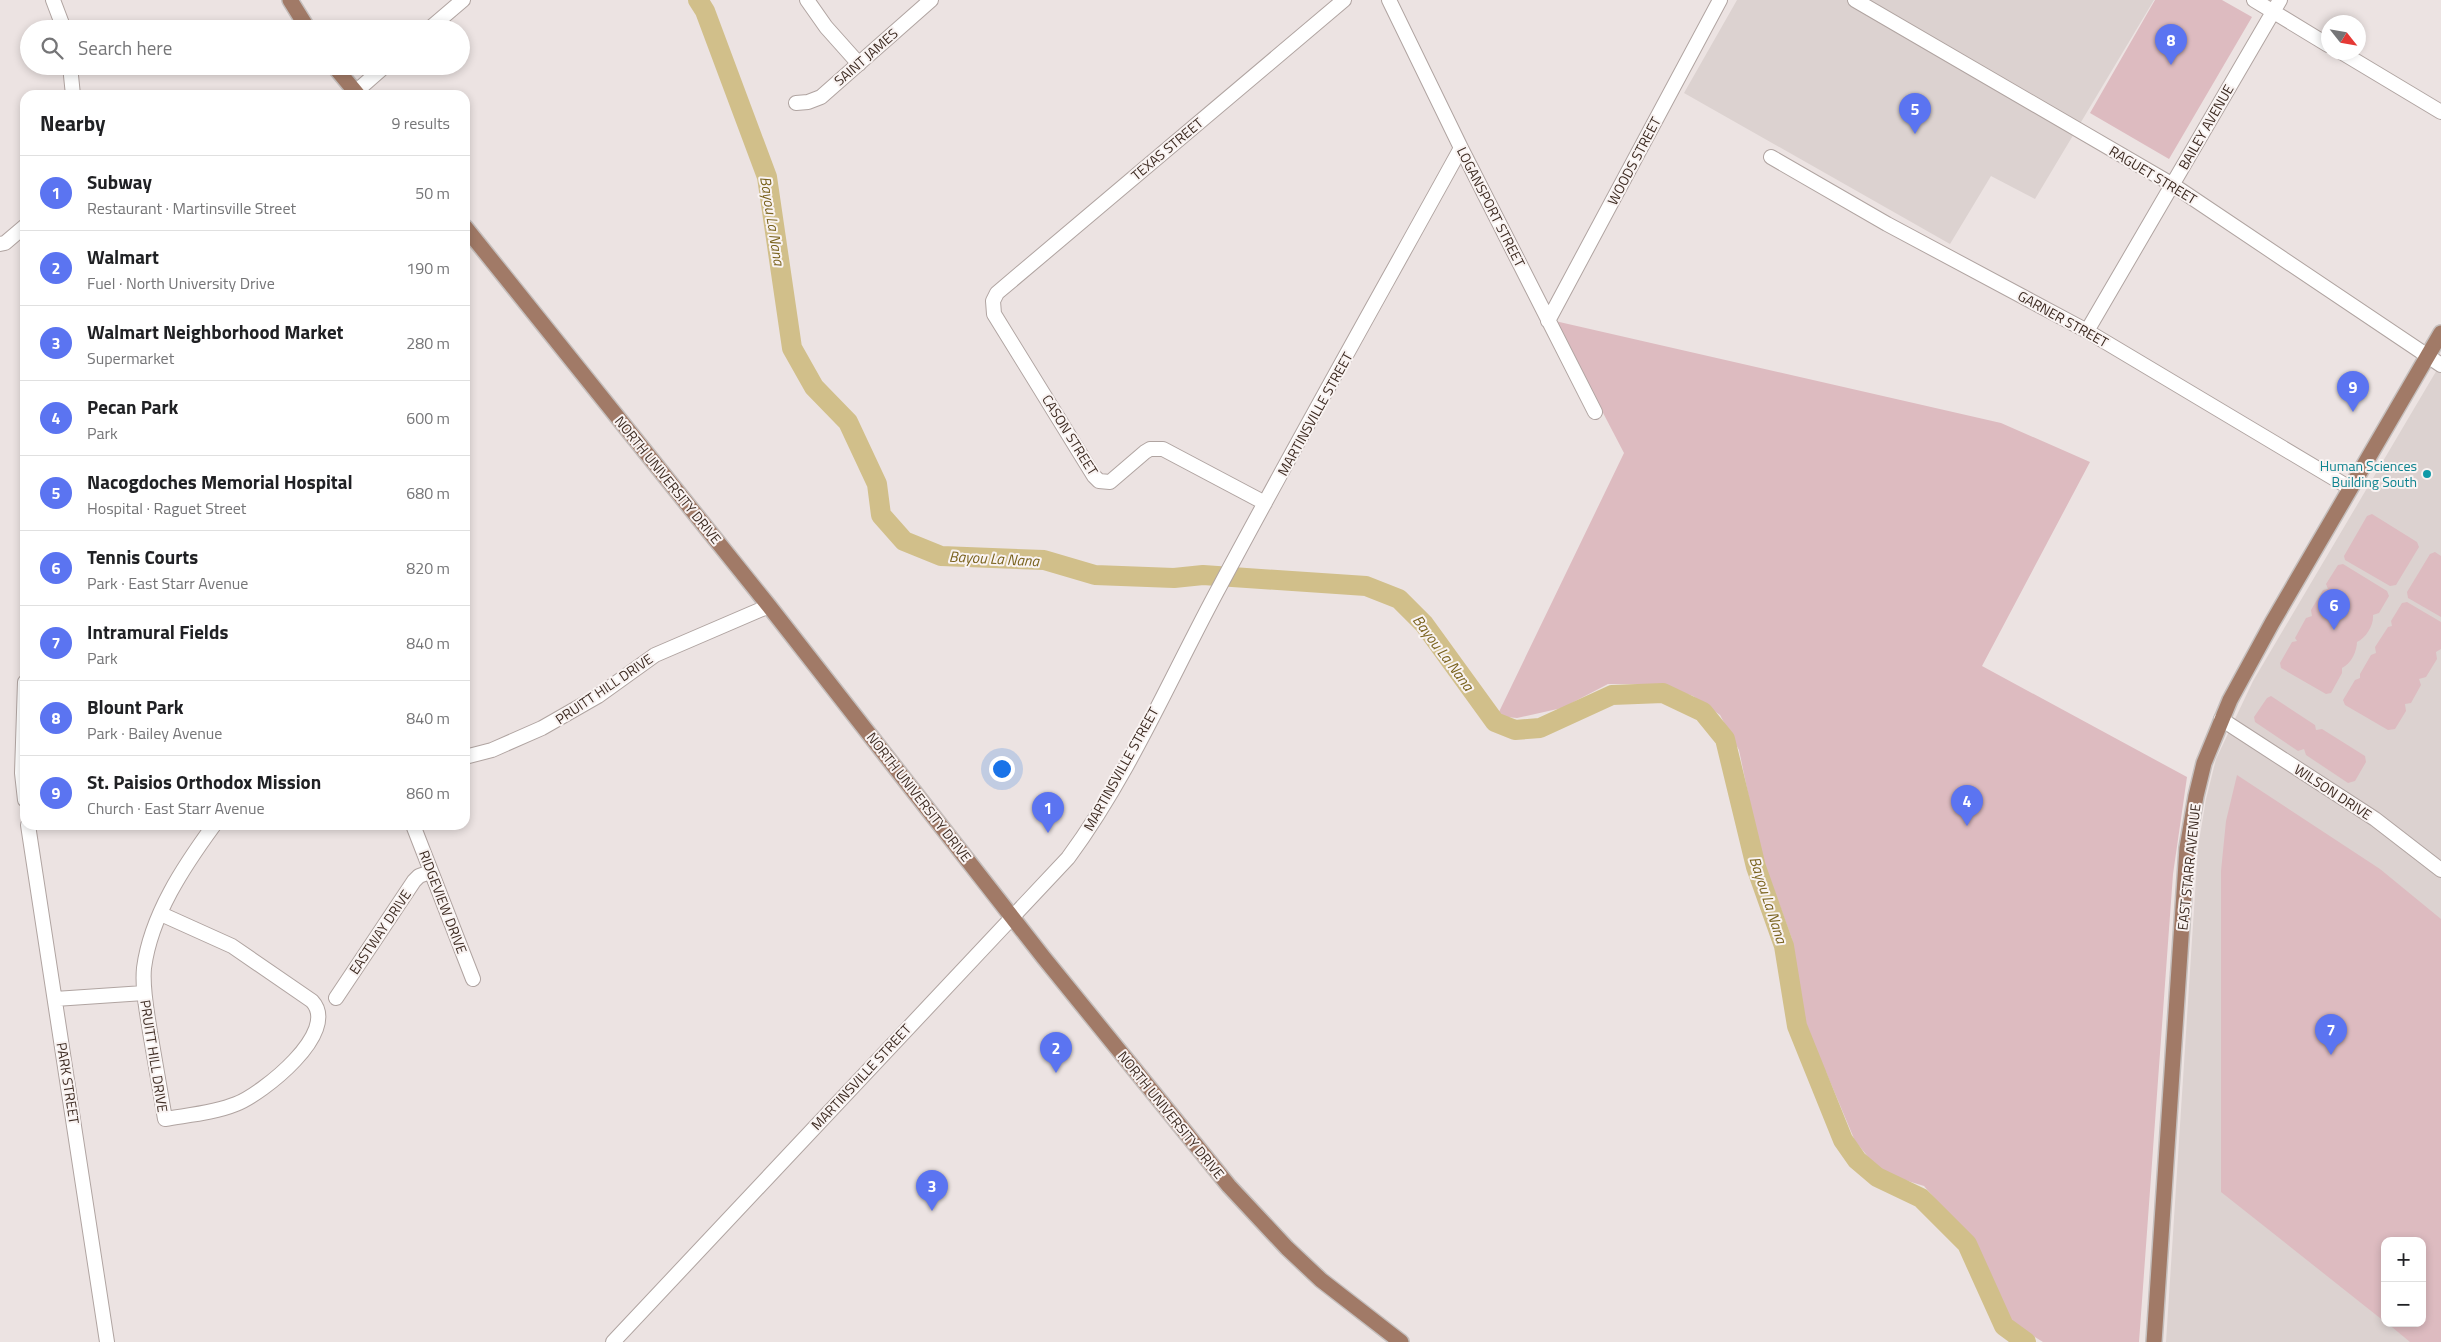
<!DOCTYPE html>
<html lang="en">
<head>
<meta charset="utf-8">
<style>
  :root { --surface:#fff; --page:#f6f6f6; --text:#202124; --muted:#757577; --line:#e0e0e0; --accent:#5b74f1 }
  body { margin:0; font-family:"Titillium Web",sans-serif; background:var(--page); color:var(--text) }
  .controls { position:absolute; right:15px; bottom:15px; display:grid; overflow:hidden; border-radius:10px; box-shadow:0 2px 8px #0003 }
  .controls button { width:45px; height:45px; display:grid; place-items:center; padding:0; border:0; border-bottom:1px solid var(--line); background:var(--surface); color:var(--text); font:25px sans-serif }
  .compass { position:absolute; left:2321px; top:15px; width:45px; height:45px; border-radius:50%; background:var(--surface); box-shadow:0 2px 8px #0003; rotate:121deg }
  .you { position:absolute; left:1001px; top:768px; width:18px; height:18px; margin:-12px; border:4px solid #fff; border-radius:50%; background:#1a73e8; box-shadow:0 0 0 8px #1a73e833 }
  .badge { display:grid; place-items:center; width:32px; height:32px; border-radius:50%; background:var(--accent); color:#fff; font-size:16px; font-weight:700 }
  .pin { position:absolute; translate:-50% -41px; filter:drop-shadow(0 1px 2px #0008) }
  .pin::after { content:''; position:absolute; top:26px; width:18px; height:15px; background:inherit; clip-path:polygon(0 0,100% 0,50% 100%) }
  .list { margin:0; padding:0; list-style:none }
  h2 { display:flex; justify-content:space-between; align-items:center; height:65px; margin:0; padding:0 20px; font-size:21px }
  h2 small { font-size:16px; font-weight:400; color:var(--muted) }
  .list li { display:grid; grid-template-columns:32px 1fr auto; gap:15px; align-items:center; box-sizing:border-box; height:75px; padding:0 20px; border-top:1px solid var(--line) }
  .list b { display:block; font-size:19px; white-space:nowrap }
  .list p { margin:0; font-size:16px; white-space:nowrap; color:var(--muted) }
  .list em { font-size:16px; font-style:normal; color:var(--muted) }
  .icon { flex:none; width:28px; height:28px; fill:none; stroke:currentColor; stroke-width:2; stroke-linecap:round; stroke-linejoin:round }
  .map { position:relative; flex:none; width:2441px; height:1342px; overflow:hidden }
  .search { position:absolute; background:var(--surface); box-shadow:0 2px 8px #0003; left:20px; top:20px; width:450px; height:55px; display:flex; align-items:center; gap:12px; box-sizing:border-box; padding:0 18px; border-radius:28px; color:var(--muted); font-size:19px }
  .panel { position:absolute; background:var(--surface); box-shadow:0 2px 8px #0003; left:20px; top:90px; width:450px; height:740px; border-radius:15px }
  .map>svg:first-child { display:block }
  .built { fill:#dcd2d0; fill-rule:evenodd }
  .green { fill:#ddbbc0 }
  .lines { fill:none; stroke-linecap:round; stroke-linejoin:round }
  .river { stroke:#d1bf8a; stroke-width:20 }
  .minor-casing { stroke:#b0a4a1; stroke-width:16 }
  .major-casing { stroke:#c5bfbd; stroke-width:18 }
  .minor { stroke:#fff; stroke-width:14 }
  .major { stroke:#a17a67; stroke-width:15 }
  .culture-dot { fill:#0f9aa8; stroke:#f9f3f2; stroke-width:2 }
  .labels { text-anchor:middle; stroke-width:4; stroke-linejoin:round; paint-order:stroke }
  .street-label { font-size:14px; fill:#3d2b22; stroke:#f9f3f2 }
  .culture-label { font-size:14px; fill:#0d838f; stroke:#f9f3f2; text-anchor:end }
  .water-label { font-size:15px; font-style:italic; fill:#79621d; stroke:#f9f3f2 }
</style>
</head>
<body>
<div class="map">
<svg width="2441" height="1342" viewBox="0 0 2441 1342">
  <rect width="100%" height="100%" fill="#ece3e2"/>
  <path class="built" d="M 1737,0 L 2154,0 L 2035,199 L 1991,176 L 1950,244 L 1684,93 Z
    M 2441,363 L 2441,1342 L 2166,1342 L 2198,847 L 2206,799 L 2216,759 L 2253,681 ZM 2385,1241 L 2422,1241 L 2422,1323 L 2385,1323 Z"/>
  <path class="green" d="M 2155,0 L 2222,0 L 2252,17 L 2169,159 L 2090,113 Z
    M 1555,321 L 2001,423 L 2090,462 L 1982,666 L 2187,777 L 2173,874 L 2139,1342 L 2043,1342 L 2014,1324 L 2004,1315 L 1972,1241 L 1924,1186 L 1892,1176 L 1874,1164 L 1855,1141 L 1826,1072 L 1813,1054 L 1803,1019 L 1792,939 L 1760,851 L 1739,750 L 1720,715 L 1693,696 L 1659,684 L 1608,684 L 1562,708 L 1517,718 L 1497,716 L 1624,453 Z
    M 2372,514 L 2417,542 L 2419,547 L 2396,585 L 2390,586 L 2345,560 L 2344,556 L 2367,516 Z
    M 2435,552 L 2441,556 L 2441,617 L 2408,598 L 2407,592 L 2430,554 Z
    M 2343,564 L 2387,591 L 2389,596 L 2379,613 L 2373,615 C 2374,625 2366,638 2357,642 C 2357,651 2351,664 2342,668 L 2342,673 L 2331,693 L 2326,694 L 2281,668 L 2280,663 L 2292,642 L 2297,641 L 2295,638 L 2306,618 L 2312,616 L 2311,610 L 2323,590 L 2328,589 L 2326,584 L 2338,565 Z
    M 2407,602 L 2441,622 L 2441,649 L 2436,652 L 2437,659 L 2426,677 L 2419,679 L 2421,685 L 2411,703 L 2405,704 L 2406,711 L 2395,729 L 2388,730 L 2345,705 L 2343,700 L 2355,680 L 2360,678 L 2360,674 L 2371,655 L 2376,653 L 2375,647 L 2388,627 L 2392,626 L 2391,621 L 2402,603 Z
    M 2271,696 L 2315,725 L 2316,730 L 2322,729 L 2365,756 L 2366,762 L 2355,781 L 2348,783 L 2306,755 L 2304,749 L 2298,751 L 2255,722 L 2254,717 L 2267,698 Z
    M 2237,775 L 2380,869 L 2441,919 L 2441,1342 L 2410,1342 L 2387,1323 L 2422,1323 L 2422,1241 L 2385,1241 L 2385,1322 L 2221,1192 L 2221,871 L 2226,821 Z"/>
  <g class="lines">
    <path class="river" d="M 698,0 L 705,11 L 767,177 L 792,348 L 814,387 L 848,422 L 877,484 L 881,515 L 904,541 L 941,556 L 1044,560 L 1095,575 L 1174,578 L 1203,575 L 1366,586 L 1399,599 L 1424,624 L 1495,722 L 1515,730 L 1540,728 L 1612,695 L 1663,693 L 1703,712 L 1725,739 L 1756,867 L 1784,946 L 1797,1026 L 1843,1140 L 1857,1160 L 1877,1177 L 1921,1198 L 1967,1244 L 2004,1326 L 2026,1342"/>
    <g class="minor-casing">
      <path id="minor" d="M 53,0 L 64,29
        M 807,0 L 826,27 L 859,64
        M 1389,0 L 1461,148 L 1595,412
        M 1855,0 L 2173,185 L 2441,365
        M 2254,0 L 2328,45
        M 429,29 L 463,0
        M 2341,52 L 2441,112
        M 70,66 L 73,95
        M 352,95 L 385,66
        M 796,103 L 808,102 L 821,97 L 931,0
        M 1771,157 L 1887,224 L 2087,331 L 2350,488
        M 0,244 L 5,243 L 25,226
        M 1548,321 L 1720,0
        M 2087,331 L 2280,0
        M 1265,503 L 1163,449 L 1150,449 L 1145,452 L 1110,482 L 1099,481 L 1094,476 L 994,314 L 993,301 L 997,293 L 1344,0
        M 25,682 L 22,773 L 25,800
        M 2221,719 L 2375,819 L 2441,870
        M 465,757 L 492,750 L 542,728 L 598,696 L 655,655 L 769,606
        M 28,825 L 107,1342
        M 413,825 L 473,979
        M 161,914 L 232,946 L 312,1001 C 341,1032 262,1094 236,1104 C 214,1113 188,1115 165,1119 C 160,1090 155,1061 150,1032 C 147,1011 142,989 144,968 C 151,915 184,866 214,825
        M 336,998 L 414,881 L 419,876 L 430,872
        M 55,999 L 144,993
        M 613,1342 L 1068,858 C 1130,774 1171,676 1221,584 C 1299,438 1381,293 1461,148"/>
    </g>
    <g class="major-casing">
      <path id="major" d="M 290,0 L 308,29
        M 334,66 L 358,95
        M 465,227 L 769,606 L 1044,958 L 1229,1186 L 1287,1248 L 1321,1280 L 1401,1342
        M 2154,1342 L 2187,848 L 2196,796 L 2204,763 L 2230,700 L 2272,623 L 2441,333"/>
    </g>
    <use href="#minor" class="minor"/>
    <use href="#major" class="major"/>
  </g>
  <circle class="culture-dot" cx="2427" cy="474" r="5"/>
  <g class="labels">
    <g class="street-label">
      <text transform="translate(866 57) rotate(-41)" y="5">SAINT JAMES</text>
      <text transform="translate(2206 127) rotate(-60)" y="5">BAILEY AVENUE</text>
      <text transform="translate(1167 149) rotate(-40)" y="5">TEXAS STREET</text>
      <text transform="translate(1634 161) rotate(-62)" y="5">WOODS STREET</text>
      <text transform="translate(2153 175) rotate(31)" y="5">RAGUET STREET</text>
      <text transform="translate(1491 207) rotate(63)" y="5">LOGANSPORT STREET</text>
      <text transform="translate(2063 319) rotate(29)" y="5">GARNER STREET</text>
      <text transform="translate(1315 414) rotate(-61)" y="5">MARTINSVILLE STREET</text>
      <text transform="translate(1070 435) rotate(58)" y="5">CASON STREET</text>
      <text transform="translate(668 480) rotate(51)" y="5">NORTH UNIVERSITY DRIVE</text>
      <text transform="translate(604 689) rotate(-34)" y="5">PRUITT HILL DRIVE</text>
      <text transform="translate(1121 769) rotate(-61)" y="5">MARTINSVILLE STREET</text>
      <text transform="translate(2333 792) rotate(33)" y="5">WILSON DRIVE</text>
      <text transform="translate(919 797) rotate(52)" y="5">NORTH UNIVERSITY DRIVE</text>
      <text transform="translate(2189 867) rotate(-84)" y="5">EAST STARR AVENUE</text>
      <text transform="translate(443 902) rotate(69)" y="5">RIDGEVIEW DRIVE</text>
      <text transform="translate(380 932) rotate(-56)" y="5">EASTWAY DRIVE</text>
      <text transform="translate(154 1056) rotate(81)" y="5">PRUITT HILL DRIVE</text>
      <text transform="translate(861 1077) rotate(-47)" y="5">MARTINSVILLE STREET</text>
      <text transform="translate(68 1083) rotate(81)" y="5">PARK STREET</text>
      <text transform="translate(1171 1115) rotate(51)" y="5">NORTH UNIVERSITY DRIVE</text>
    </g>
    <g class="culture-label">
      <text x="2417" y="471">Human Sciences<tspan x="2417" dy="16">Building South</tspan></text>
    </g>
    <g class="water-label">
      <text transform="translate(772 221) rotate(81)" y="5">Bayou La Nana</text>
      <text transform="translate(994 559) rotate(3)" y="5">Bayou La Nana</text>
      <text transform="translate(1443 653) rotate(53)" y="5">Bayou La Nana</text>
      <text transform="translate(1768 900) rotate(72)" y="5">Bayou La Nana</text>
    </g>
  </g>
</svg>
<div class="controls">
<button>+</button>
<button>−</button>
</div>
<svg class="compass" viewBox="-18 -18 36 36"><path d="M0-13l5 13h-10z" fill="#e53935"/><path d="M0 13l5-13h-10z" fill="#757577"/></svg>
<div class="you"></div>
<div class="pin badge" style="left:1048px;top:833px">1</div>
<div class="pin badge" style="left:1056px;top:1073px">2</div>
<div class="pin badge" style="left:932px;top:1211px">3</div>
<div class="pin badge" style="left:1967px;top:826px">4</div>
<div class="pin badge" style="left:1915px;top:134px">5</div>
<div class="pin badge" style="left:2334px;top:630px">6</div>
<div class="pin badge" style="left:2331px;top:1055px">7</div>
<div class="pin badge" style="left:2171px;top:65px">8</div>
<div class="pin badge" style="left:2353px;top:412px">9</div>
<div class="search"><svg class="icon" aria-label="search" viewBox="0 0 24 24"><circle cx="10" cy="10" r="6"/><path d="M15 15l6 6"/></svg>Search here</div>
<section class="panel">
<h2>Nearby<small>9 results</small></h2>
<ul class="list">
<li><span class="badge">1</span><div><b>Subway</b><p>Restaurant · Martinsville Street</p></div><em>50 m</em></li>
<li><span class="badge">2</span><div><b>Walmart</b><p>Fuel · North University Drive</p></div><em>190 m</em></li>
<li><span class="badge">3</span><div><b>Walmart Neighborhood Market</b><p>Supermarket</p></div><em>280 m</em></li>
<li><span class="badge">4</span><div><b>Pecan Park</b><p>Park</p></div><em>600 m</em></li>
<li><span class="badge">5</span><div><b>Nacogdoches Memorial Hospital</b><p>Hospital · Raguet Street</p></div><em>680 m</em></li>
<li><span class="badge">6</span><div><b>Tennis Courts</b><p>Park · East Starr Avenue</p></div><em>820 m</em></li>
<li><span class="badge">7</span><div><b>Intramural Fields</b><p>Park</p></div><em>840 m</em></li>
<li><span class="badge">8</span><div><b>Blount Park</b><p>Park · Bailey Avenue</p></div><em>840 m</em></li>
<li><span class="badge">9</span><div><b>St. Paisios Orthodox Mission</b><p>Church · East Starr Avenue</p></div><em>860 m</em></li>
</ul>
</section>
</div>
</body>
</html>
